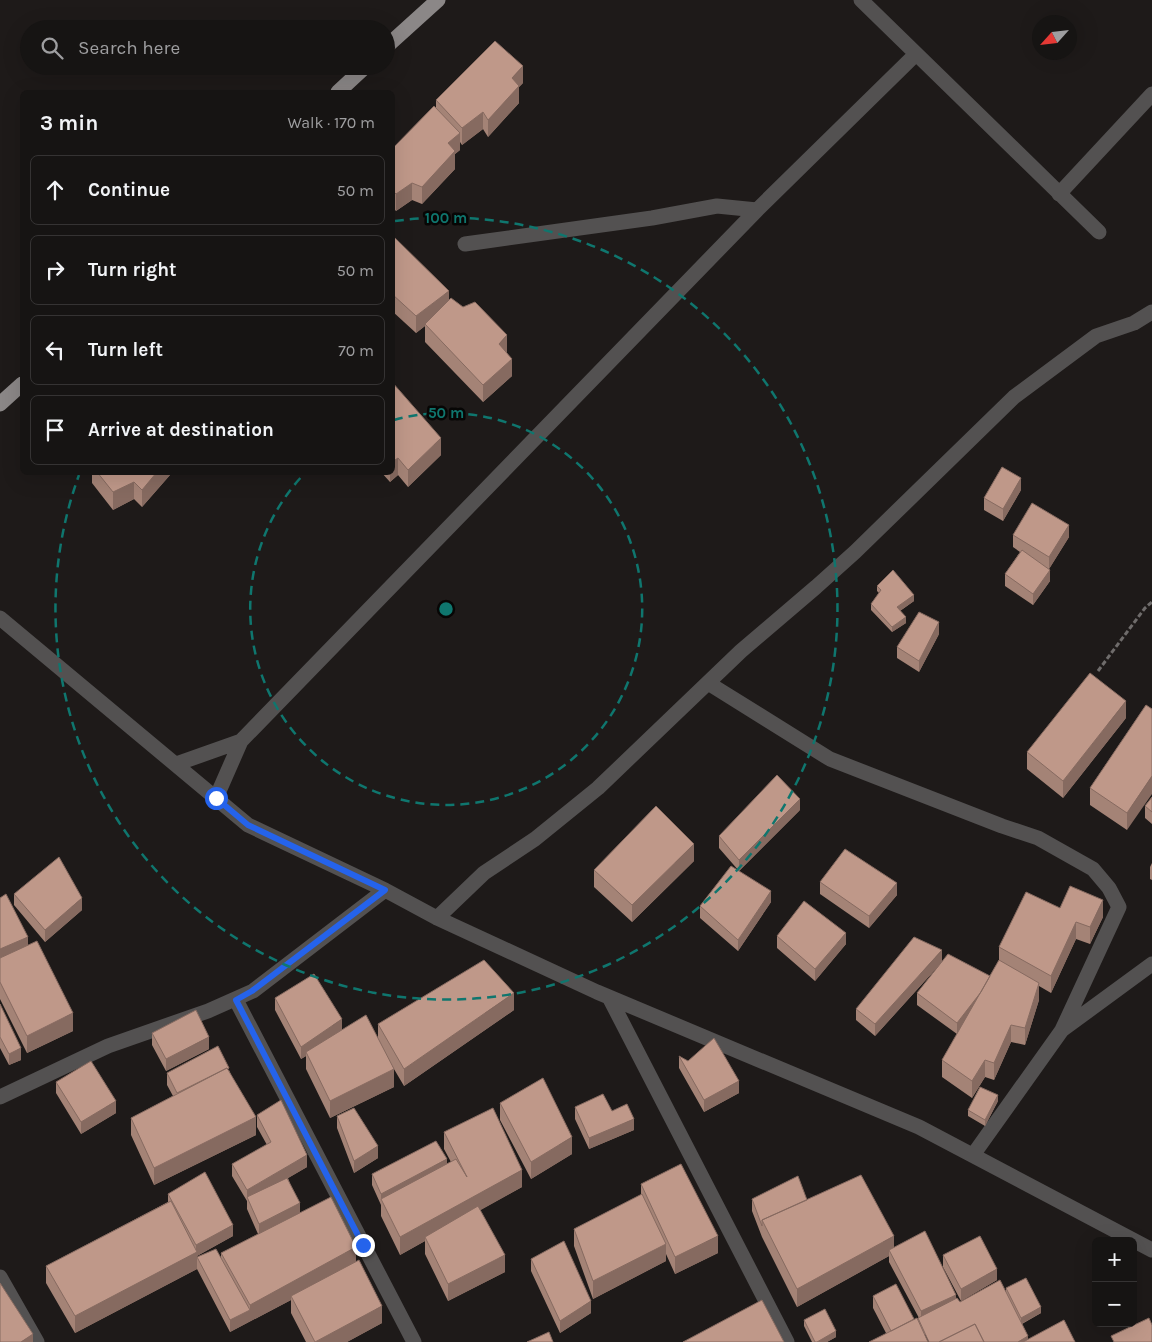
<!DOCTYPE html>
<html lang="en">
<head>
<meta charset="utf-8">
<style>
  :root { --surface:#161413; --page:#1f1d1c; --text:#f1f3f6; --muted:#9e9ea0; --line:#353333 }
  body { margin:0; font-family:Karla,sans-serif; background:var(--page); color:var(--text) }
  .controls { position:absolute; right:15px; bottom:15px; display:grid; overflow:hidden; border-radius:8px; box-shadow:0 5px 20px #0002 }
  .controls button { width:45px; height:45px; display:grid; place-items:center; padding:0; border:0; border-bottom:1px solid var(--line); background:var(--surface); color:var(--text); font:25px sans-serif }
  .compass { position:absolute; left:1032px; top:15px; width:45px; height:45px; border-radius:50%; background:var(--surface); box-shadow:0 5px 20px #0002; rotate:243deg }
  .stop { position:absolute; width:15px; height:15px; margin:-11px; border:4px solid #2563eb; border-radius:50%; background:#fff }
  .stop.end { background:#2563eb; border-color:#fff; box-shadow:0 1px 5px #0008 }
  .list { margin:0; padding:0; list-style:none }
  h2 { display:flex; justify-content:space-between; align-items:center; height:65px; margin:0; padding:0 20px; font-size:21px }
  h2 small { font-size:16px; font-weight:400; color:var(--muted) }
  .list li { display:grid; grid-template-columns:32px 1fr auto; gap:15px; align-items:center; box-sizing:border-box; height:70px; margin:0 10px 10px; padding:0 10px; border:1px solid var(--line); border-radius:8px }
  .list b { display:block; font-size:19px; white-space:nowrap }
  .list em { font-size:16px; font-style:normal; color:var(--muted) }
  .icon { flex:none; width:28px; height:28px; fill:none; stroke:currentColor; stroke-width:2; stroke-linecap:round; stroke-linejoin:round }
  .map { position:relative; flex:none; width:1152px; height:1342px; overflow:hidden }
  .search { position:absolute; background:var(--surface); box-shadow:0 5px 20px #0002; left:20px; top:20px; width:375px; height:55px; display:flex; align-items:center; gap:12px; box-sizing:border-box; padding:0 18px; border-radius:28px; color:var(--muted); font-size:19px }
  .panel { position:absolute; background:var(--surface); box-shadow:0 5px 20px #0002; left:20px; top:90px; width:375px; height:385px; border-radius:8px }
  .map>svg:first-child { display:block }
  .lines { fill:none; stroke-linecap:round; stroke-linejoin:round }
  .path { stroke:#6f6c6b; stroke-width:3; stroke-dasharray:5 2.5; stroke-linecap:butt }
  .minor { stroke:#535151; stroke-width:15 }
  .major { stroke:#8b8787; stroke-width:15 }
  .wall { fill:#a48376 }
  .shaded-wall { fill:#866a60 }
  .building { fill:#bf9889; stroke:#866a60 }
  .route { stroke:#2563eb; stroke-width:6 }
  .ring { fill:none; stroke:#0f766e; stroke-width:2.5; stroke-dasharray:9 6 }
  .centre { fill:#0f766e; stroke:#070605; stroke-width:2.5 }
  .ring-label { font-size:15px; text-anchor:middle; font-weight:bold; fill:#0f766e; stroke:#070605; stroke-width:5; stroke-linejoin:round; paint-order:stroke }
</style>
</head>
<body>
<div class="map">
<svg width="1152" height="1342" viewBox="0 0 1152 1342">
  <rect width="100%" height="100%" fill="#1e1a19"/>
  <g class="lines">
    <path class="path" d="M 1098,671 L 1145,608 L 1152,602"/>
    <path class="minor" d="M 861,0 L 1099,232
      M 1059,194 L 1152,94
      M 465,244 L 652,218 L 717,206 L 757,210
      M 0,618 L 248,825 L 385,890 L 437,918 L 597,992 L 919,1127 L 1152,1250
      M 708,683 L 830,759 L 1002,826 L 1038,838 L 1093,869 L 1109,888 L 1119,907 L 1062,1030
      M 176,764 L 241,741
      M 216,798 L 241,741 L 757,210 L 916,54
      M 437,918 L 484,873 L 535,839 L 598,788 L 741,651 L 816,587 L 855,552 L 1014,397 L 1096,336 L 1134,323 L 1152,312
      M 609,997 L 787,1342
      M 236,1000 L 414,1342
      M 0,1097 L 108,1046 L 208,1011 L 253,991 L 385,890
      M 973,1155 L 1062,1030 L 1152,964
      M 0,1277 L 37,1342"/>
    <path class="major" d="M 386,47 L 438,0
      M 338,92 L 366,66
      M 0,404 L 22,384"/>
  </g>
  <path class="wall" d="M 523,83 L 519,87 L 519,103 L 488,137 L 483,129 L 462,145 L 460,142 L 460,150 L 455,154 L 455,169 L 422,204 L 412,200 L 396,211 L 392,207 L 392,149 L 436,108 L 436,100 Z
    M 392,235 L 449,300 L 507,352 L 507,353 L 512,376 L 483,402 L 425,342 L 425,326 L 416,333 L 392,311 Z
    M 392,382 L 441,455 L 408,487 L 398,475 L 390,482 L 381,472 L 392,472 Z
    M 92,472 L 170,472 L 170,475 L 142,507 L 134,499 L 113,510 L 92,483 Z
    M 1021,490 L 1003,521 L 984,510 L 984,498 Z
    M 1013,535 L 1069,537 L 1049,569 L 1050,581 L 1033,605 L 1005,586 L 1005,574 L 1020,552 L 1013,547 Z
    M 877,586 L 914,601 L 900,611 L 906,623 L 892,632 L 871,610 L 871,604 L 879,593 L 877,591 Z
    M 939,634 L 919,672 L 897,658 L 897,647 Z
    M 1146,705 L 1127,830 L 1090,805 L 1090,788 Z
    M 1126,718 L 1063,798 L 1027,769 L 1027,752 Z
    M 1152,797 L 1152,824 L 1145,818 L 1145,806 Z
    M 800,810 L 739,871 L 771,902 L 738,951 L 700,918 L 700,906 L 739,871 L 719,848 L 719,836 Z
    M 694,861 L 632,922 L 594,887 L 594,870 Z
    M 1152,863 L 1152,880 L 1150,879 L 1150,867 Z
    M 820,882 L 897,895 L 869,928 L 820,894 Z
    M 14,894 L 82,910 L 45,942 L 14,905 Z
    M 0,898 L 28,945 L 73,1031 L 27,1053 L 0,999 Z
    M 1060,908 L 1103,917 L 1090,944 L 1076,939 L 1051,993 L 1039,986 L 1039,1000 L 1025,1045 L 1011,1042 L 994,1080 L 985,1077 L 972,1098 L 942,1077 L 942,1060 L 957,1034 L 917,1005 L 917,993 L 990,976 L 999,960 L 999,947 Z
    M 777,936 L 846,944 L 815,981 L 777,948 Z
    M 942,962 L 875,1036 L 856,1020 L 856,1009 Z
    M 275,998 L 342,1030 L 378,1038 L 378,1024 L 514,1010 L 404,1086 L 391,1064 L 394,1087 L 330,1118 L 306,1069 L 306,1056 L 301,1059 L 275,1010 Z
    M 0,1004 L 21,1060 L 9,1065 L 0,1048 Z
    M 152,1033 L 209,1049 L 166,1071 L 152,1045 Z
    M 679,1056 L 739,1093 L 704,1112 L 679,1068 Z
    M 229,1070 L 256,1135 L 154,1185 L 131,1135 L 131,1118 L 173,1096 L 167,1085 L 167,1073 Z
    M 56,1082 L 116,1113 L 81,1134 L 56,1093 Z
    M 998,1101 L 985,1126 L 968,1116 L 968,1110 Z
    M 500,1103 L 572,1154 L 531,1179 L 500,1120 Z
    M 575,1107 L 612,1111 L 634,1130 L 589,1149 L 575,1119 Z
    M 257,1115 L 307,1167 L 288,1178 L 300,1213 L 356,1262 L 382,1323 L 347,1342 L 306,1342 L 291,1313 L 291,1300 L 230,1332 L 197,1269 L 197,1257 L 221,1258 L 221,1253 L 258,1234 L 247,1209 L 247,1201 L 232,1176 L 232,1164 L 267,1145 L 257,1127 Z
    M 337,1116 L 378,1158 L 354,1173 L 337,1128 Z
    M 444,1132 L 522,1187 L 480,1210 L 505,1272 L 448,1301 L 425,1254 L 425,1241 L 400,1255 L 381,1216 L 381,1205 L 372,1185 L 372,1174 L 447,1164 L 451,1162 L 444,1149 Z
    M 641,1184 L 718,1253 L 675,1274 L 666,1254 L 666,1261 L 593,1299 L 574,1246 L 574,1229 L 641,1195 Z
    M 168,1194 L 233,1236 L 197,1256 L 197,1269 L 75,1333 L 46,1283 L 46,1266 L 168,1202 Z
    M 752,1199 L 807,1200 L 894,1248 L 960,1302 L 1006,1293 L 1006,1288 L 1041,1313 L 1022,1324 L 1028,1339 L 1075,1342 L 886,1333 L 873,1308 L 873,1296 L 914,1320 L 919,1318 L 889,1262 L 889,1256 L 797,1307 L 762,1237 L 752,1211 Z
    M 943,1255 L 997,1280 L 961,1301 L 943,1267 Z
    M 531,1259 L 591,1313 L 560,1333 L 531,1271 Z
    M 804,1320 L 836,1337 L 827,1342 L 812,1342 L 804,1326 Z"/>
  <path class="shaded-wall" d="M 523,66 L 523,83 L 519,87 L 519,103 L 488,137 L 488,120 L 512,78 Z
    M 483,112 L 483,129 L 462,145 L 462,128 Z
    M 460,133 L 460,150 L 455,154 L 455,169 L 422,204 L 422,187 L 448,143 Z
    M 412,183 L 412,200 L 396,211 L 396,194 Z
    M 449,291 L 449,308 L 425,324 L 425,326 L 416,333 L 416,316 Z
    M 507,335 L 507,352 L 499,361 L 499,344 Z
    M 512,359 L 512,376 L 483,402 L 483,385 Z
    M 441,438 L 441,455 L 408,487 L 408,470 Z
    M 398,458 L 398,475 L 390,482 L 390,472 L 392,472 L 392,462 Z
    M 157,472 L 170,472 L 170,475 L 142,507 L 142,490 Z
    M 1021,478 L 1021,490 L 1003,521 L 1003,509 Z
    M 134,482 L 134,499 L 113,510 L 113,492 Z
    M 1069,525 L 1069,537 L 1049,569 L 1049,557 Z
    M 1050,570 L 1050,581 L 1033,605 L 1033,594 Z
    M 914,595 L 914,601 L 897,613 L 897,607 Z
    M 906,617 L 906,623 L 892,632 L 892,627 Z
    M 939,622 L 939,634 L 919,672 L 919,661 Z
    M 1126,701 L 1126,718 L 1063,798 L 1063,781 Z
    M 1152,776 L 1152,794 L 1127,830 L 1127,813 Z
    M 800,799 L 800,810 L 739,871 L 739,860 Z
    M 694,844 L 694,861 L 632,922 L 632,905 Z
    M 897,883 L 897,895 L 869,928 L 869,916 Z
    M 771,891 L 771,902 L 738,951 L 738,940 Z
    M 82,898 L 82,910 L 45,942 L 45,930 Z
    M 1103,900 L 1103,917 L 1090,944 L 1090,927 Z
    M 1076,922 L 1076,939 L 1051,993 L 1051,976 Z
    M 846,933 L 846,944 L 815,981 L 815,969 Z
    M 28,937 L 28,949 L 0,961 L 0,949 Z
    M 942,950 L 942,962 L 875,1036 L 875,1024 Z
    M 992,977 L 957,1034 L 957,1023 Z
    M 1039,983 L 1039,1000 L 1025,1045 L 1025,1028 Z
    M 514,993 L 514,1010 L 404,1086 L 404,1069 Z
    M 73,1013 L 73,1031 L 27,1053 L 27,1036 Z
    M 342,1019 L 342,1031 L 306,1052 L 306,1056 L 301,1059 L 301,1047 Z
    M 1011,1025 L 1011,1042 L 994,1080 L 994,1063 Z
    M 209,1037 L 209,1049 L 166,1071 L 166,1059 Z
    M 21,1048 L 21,1060 L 9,1065 L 9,1054 Z
    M 985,1060 L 985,1077 L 972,1098 L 972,1081 Z
    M 394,1069 L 394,1087 L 330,1118 L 330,1101 Z
    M 739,1081 L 739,1093 L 704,1112 L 704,1100 Z
    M 998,1095 L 998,1101 L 985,1126 L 985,1120 Z
    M 116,1101 L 116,1113 L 81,1134 L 81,1122 Z
    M 256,1117 L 256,1135 L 154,1185 L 154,1168 Z
    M 634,1119 L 634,1130 L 589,1149 L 589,1138 Z
    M 572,1137 L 572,1154 L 531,1179 L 531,1162 Z
    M 378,1146 L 378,1158 L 354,1173 L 354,1161 Z
    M 307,1155 L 307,1167 L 249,1201 L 247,1197 L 247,1202 L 247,1190 Z
    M 447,1159 L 447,1170 L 381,1199 L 381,1194 Z
    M 522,1170 L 522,1187 L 427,1240 L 425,1237 L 425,1241 L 400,1255 L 400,1237 Z
    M 300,1203 L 300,1215 L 259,1236 L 259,1224 Z
    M 233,1225 L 233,1236 L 197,1256 L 197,1269 L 75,1333 L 75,1316 L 196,1252 L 196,1245 Z
    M 718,1236 L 718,1253 L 675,1274 L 675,1257 Z
    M 894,1236 L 894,1253 L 889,1250 L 889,1256 L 797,1307 L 797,1289 Z
    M 666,1244 L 666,1261 L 593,1299 L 593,1281 Z
    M 356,1247 L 356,1264 L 291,1296 L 291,1300 L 230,1332 L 230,1320 L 250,1310 L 250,1305 Z
    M 505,1255 L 505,1272 L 448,1301 L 448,1284 Z
    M 997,1269 L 997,1280 L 961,1301 L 961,1289 Z
    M 956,1295 L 956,1306 L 921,1322 L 921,1311 Z
    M 591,1301 L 591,1313 L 560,1333 L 560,1321 Z
    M 382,1306 L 382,1323 L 347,1342 L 315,1342 Z
    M 1041,1307 L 1041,1313 L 1021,1324 L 1021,1318 Z
    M 836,1331 L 836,1337 L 827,1342 L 817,1342 Z
    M 33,1334 L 33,1342 L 21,1342 Z
    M 1028,1336 L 1028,1342 L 1018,1342 Z"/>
  <path class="building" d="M 495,41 L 523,66 L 512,78 L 519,86 L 488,120 L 483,112 L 462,128 L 436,100 Z
    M 434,106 L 460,133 L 448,143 L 455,151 L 422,187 L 412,183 L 396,194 L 392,190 L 392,149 Z
    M 392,235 L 449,291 L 416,316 L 392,294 Z
    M 451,298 L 463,307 L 475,302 L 507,335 L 499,344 L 512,359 L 483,385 L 425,324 Z
    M 392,382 L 441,438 L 408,470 L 398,458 L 392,462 Z
    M 1002,467 L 1021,478 L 1003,509 L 984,498 Z
    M 97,472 L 157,472 L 142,490 L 134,482 L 113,492 Z
    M 1032,503 L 1069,525 L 1049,557 L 1013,535 Z
    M 1022,550 L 1050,570 L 1033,594 L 1005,574 Z
    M 893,570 L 914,595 L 897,607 L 906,617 L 892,627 L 871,604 L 881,590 L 877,586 Z
    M 919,612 L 939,622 L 919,661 L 897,647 Z
    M 1090,673 L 1126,701 L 1063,781 L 1027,752 Z
    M 1146,705 L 1152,709 L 1152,776 L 1127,813 L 1090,788 Z
    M 777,775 L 800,799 L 739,860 L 719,836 Z
    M 1152,797 L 1152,812 L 1145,806 Z
    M 656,806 L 694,844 L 632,905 L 594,870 Z
    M 845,849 L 897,883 L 869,916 L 820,882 Z
    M 59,857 L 82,898 L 45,930 L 14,894 Z
    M 731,866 L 771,891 L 738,940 L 700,906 Z
    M 1070,886 L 1103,900 L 1090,927 L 1076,922 L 1051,976 L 999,947 L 1026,892 L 1060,908 Z
    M 6,894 L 28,937 L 0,949 L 0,898 Z
    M 804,901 L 846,933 L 815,969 L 777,936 Z
    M 914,937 L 942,950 L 875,1024 L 856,1009 Z
    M 37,941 L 73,1013 L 27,1036 L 0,982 L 0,958 Z
    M 948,954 L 990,976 L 981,992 L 957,1023 L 917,993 Z
    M 484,960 L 514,993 L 404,1069 L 378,1024 Z
    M 999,960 L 1039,983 L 1025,1028 L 1011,1025 L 994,1063 L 985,1060 L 972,1081 L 942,1060 Z
    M 314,974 L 342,1019 L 301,1047 L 275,998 Z
    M 0,1004 L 21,1048 L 9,1054 L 0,1037 Z
    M 196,1010 L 209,1037 L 166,1059 L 152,1033 Z
    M 366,1015 L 394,1069 L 330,1101 L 306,1052 Z
    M 714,1038 L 739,1081 L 704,1100 L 679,1056 L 688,1061 Z
    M 218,1046 L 229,1068 L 228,1069 L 227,1068 L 177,1093 L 167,1073 Z
    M 91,1061 L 116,1101 L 81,1122 L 56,1082 Z
    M 227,1068 L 256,1117 L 154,1168 L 131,1118 Z
    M 543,1078 L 572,1137 L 531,1162 L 500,1103 Z
    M 980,1087 L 998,1095 L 985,1120 L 968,1110 Z
    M 603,1094 L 612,1111 L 627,1104 L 634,1119 L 589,1138 L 575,1107 Z
    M 281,1100 L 307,1155 L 247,1190 L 232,1164 L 271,1142 L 257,1115 Z
    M 354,1108 L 378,1146 L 354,1161 L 337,1116 Z
    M 493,1108 L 522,1170 L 400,1237 L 381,1199 L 456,1159 L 467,1177 L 444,1132 Z
    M 436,1141 L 447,1159 L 381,1194 L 372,1174 Z
    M 681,1164 L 718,1236 L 675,1257 L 641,1184 Z
    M 205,1172 L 233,1225 L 196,1245 L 168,1194 Z
    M 861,1175 L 894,1236 L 797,1289 L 762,1220 Z
    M 798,1176 L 807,1200 L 762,1220 L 762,1226 L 752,1199 Z
    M 287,1178 L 300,1203 L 259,1224 L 247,1197 Z
    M 642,1194 L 666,1244 L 593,1281 L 574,1229 Z
    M 331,1197 L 356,1247 L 250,1305 L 221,1253 Z
    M 171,1201 L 197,1252 L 75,1316 L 46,1266 Z
    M 478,1206 L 505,1255 L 448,1284 L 425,1237 Z
    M 925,1231 L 956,1295 L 921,1311 L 889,1250 Z
    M 980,1236 L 997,1269 L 961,1289 L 943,1255 Z
    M 564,1241 L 591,1301 L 560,1321 L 531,1259 Z
    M 216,1249 L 250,1310 L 230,1320 L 197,1257 Z
    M 359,1260 L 382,1306 L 315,1342 L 291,1296 Z
    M 1026,1278 L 1041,1307 L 1021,1318 L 1006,1288 Z
    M 1000,1280 L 1028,1336 L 1018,1342 L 984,1342 L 975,1324 L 939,1342 L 929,1342 L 918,1318 L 957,1298 L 960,1302 Z
    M 0,1283 L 33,1334 L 21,1342 L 0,1342 Z
    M 896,1284 L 914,1319 L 891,1331 L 873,1296 Z
    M 762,1300 L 784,1342 L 683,1342 Z
    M 825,1309 L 836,1331 L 817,1342 L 815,1342 L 804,1320 Z
    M 917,1318 L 928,1342 L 869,1342 Z
    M 1149,1318 L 1152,1325 L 1152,1342 L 1114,1342 L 1111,1336 Z
    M 1064,1320 L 1075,1342 L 1023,1342 Z
    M 975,1324 L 984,1342 L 939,1342 Z
    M 549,1332 L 553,1342 L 527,1342 Z"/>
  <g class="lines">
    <path class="route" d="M 216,798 L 248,825 L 385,890 L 252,991 L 236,1000 L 363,1245"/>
  </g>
  <g class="ring">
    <path d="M394 420A196 196 0 1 1 305 473"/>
    <path d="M395 221A391 391 0 1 1 79 475"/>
  </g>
  <circle cx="446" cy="609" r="8" class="centre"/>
  <g class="ring-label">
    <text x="446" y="223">100 m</text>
    <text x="446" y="418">50 m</text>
  </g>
</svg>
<div class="controls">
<button>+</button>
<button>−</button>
</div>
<svg class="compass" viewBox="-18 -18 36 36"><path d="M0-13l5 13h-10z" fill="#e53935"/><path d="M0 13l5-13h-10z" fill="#9e9ea0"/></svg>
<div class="stop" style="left:216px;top:798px"></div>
<div class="stop end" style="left:363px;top:1245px"></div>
<div class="search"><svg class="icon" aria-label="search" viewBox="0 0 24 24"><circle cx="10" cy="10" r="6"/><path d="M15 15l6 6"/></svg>Search here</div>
<section class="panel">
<h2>3 min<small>Walk · 170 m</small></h2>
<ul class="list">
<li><svg class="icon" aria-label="ahead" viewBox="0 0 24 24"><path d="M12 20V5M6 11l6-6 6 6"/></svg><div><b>Continue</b></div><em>50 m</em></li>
<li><svg class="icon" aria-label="right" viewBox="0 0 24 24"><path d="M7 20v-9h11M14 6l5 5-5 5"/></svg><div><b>Turn right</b></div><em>50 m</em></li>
<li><svg class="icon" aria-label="left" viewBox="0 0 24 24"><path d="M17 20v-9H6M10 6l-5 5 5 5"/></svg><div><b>Turn left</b></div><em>70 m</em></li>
<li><svg class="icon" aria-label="arrive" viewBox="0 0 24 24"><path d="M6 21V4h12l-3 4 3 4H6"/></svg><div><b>Arrive at destination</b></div></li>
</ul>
</section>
</div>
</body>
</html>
